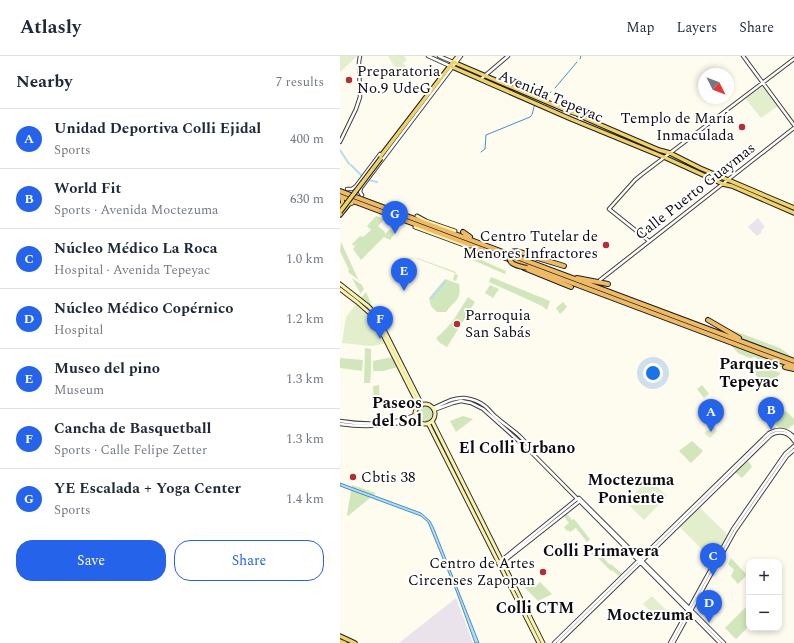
<!DOCTYPE html>
<html lang="en">
<head>
<meta charset="utf-8">
<style>
  :root { --surface:#fff; --page:#f2f2f3; --text:#1f2937; --muted:#747a83; --line:#e0e1e3; --accent:#2563eb }
  body { margin:0; font-family:Spectral,serif; background:var(--page); color:var(--text) }
  .controls { position:absolute; right:12px; bottom:12px; display:grid; overflow:hidden; border-radius:8px; box-shadow:0 2px 6px #0003 }
  .controls button { width:36px; height:36px; display:grid; place-items:center; padding:0; border:0; border-bottom:1px solid var(--line); background:var(--surface); color:var(--text); font:20px sans-serif }
  .compass { position:absolute; left:358px; top:12px; width:36px; height:36px; border-radius:50%; background:var(--surface); box-shadow:0 2px 6px #0003; rotate:132deg }
  .you { position:absolute; left:313px; top:317px; width:14px; height:14px; margin:-10px; border:3px solid #fff; border-radius:50%; background:#1a73e8; box-shadow:0 0 0 6px #1a73e833 }
  .badge { display:grid; place-items:center; width:26px; height:26px; border-radius:50%; background:var(--accent); color:#fff; font-size:13px; font-weight:700 }
  .pin { position:absolute; translate:-50% -33px; filter:drop-shadow(0 1px 2px #0008) }
  .pin::after { content:''; position:absolute; top:21px; width:14px; height:12px; background:inherit; clip-path:polygon(0 0,100% 0,50% 100%) }
  .list { margin:0; padding:0; list-style:none }
  h2 { display:flex; justify-content:space-between; align-items:center; height:52px; margin:0; padding:0 16px; font-size:17px }
  h2 small { font-size:13px; font-weight:400; color:var(--muted) }
  .list li { display:grid; grid-template-columns:26px 1fr auto; gap:12px; align-items:center; box-sizing:border-box; height:60px; padding:0 16px; border-top:1px solid var(--line) }
  .list b { display:block; font-size:15px; white-space:nowrap }
  .list p { margin:0; font-size:13px; white-space:nowrap; color:var(--muted) }
  .list em { font-size:13px; font-style:normal; color:var(--muted) }
  .actions { display:flex; gap:8px; padding:12px 16px }
  .actions a { flex:1; padding:9px 0; border:1px solid var(--accent); border-radius:16px; text-align:center; font-size:14px; color:var(--accent) }
  .actions .main { background:var(--accent); color:#fff }
  .map { position:relative; flex:none; width:454px; height:587px; overflow:hidden }
  header { display:flex; align-items:center; gap:24px; box-sizing:border-box; height:56px; padding:0 20px; background:var(--surface); border-bottom:1px solid var(--line) }
  header strong { font-size:19px }
  nav { display:flex; gap:22px; margin-inline-start:auto; font-size:14px }
  main { display:flex }
  aside { flex:1; background:var(--surface) }
  .map>svg:first-child { display:block }
  .industrial { fill:#ebe3ec }
  .green { fill:#d1e6bb }
  .pitch { fill:#e2eecc }
  .water { fill:#b7dbf2; stroke:#438fc5 }
  .lines { fill:none; stroke-linecap:round; stroke-linejoin:round }
  .stream { stroke:#438fc5; stroke-width:1 }
  .canal { stroke:#b7dbf2; stroke-width:2 }
  .tertiary-casing { stroke:#414141; stroke-width:4.5 }
  .secondary-casing { stroke:#303030; stroke-width:5 }
  .primary-casing { stroke:#1f1f1f; stroke-width:5.5 }
  .trunk-casing { stroke:#1f1f1f; stroke-width:6 }
  .tertiary { stroke:#fff; stroke-width:2.5 }
  .secondary { stroke:#faf2ae; stroke-width:3 }
  .primary { stroke:#f0d26d; stroke-width:3.5 }
  .trunk { stroke:#eeba66; stroke-width:4 }
  .primary-bridge-casing { stroke:#1f1f1f; stroke-width:5.5; stroke-linecap:butt }
  .trunk-bridge-casing { stroke:#1f1f1f; stroke-width:6; stroke-linecap:butt }
  .primary-bridge { stroke:#f0d26d; stroke-width:3.5 }
  .trunk-bridge { stroke:#eeba66; stroke-width:4 }
  .poi-dot { fill:#b52e33; stroke:#fff; stroke-width:1.5 }
  .labels { text-anchor:middle; stroke-width:4; stroke-linejoin:round; paint-order:stroke }
  .poi-label { font-size:15px; fill:#0e0e0e; stroke:#fff; text-anchor:start }
  .street-label { font-size:15px; fill:#0e0e0e; stroke:#fff }
  .neighbourhood-label { font-size:16px; font-weight:bold; fill:#0e0e0e; stroke:#fff }
</style>
</head>
<body>
<header>
<strong>Atlasly</strong>
<nav><a>Map</a><a>Layers</a><a>Share</a></nav>
</header>
<main>
<aside>
<h2>Nearby<small>7 results</small></h2>
<ul class="list">
<li><span class="badge">A</span><div><b>Unidad Deportiva Colli Ejidal</b><p>Sports</p></div><em>400 m</em></li>
<li><span class="badge">B</span><div><b>World Fit</b><p>Sports · Avenida Moctezuma</p></div><em>630 m</em></li>
<li><span class="badge">C</span><div><b>Núcleo Médico La Roca</b><p>Hospital · Avenida Tepeyac</p></div><em>1.0 km</em></li>
<li><span class="badge">D</span><div><b>Núcleo Médico Copérnico</b><p>Hospital</p></div><em>1.2 km</em></li>
<li><span class="badge">E</span><div><b>Museo del pino</b><p>Museum</p></div><em>1.3 km</em></li>
<li><span class="badge">F</span><div><b>Cancha de Basquetball</b><p>Sports · Calle Felipe Zetter</p></div><em>1.3 km</em></li>
<li><span class="badge">G</span><div><b>YE Escalada + Yoga Center</b><p>Sports</p></div><em>1.4 km</em></li>
</ul>
<div class="actions"><a class="main">Save</a><a>Share</a></div>
</aside>
<div class="map">
<svg width="454" height="587" viewBox="0 0 454 587">
  <rect width="100%" height="100%" fill="#fefbef"/>
  <path class="industrial" d="M 418,162 L 425,171 L 421,174 L 422,176 L 417,180 L 408,171 Z
    M 116,542 L 133,587 L 59,587 Z"/>
  <path class="green" d="M 36,160 L 45,163 L 38,170 L 45,176 L 45,178 L 50,173 L 55,177 L 50,184 L 44,181 L 21,204 L 13,193 L 17,187 L 14,190 L 12,188 L 20,180 L 23,181 L 31,174 L 27,170 Z
    M 1,186 L 19,225 L 20,225 L 8,216 L 9,214 L 0,195 Z
    M 130,199 L 166,215 L 165,218 L 128,202 Z
    M 67,202 L 77,202 L 116,216 L 115,218 L 118,219 L 116,225 L 113,224 L 115,217 L 75,202 L 66,203 L 53,212 Z
    M 151,221 L 210,245 L 207,254 L 202,250 L 149,226 Z
    M 12,222 L 22,229 L 24,233 L 18,241 L 20,237 Z
    M 105,223 L 119,228 C 122,245 114,244 106,256 L 97,256 L 91,250 L 89,242 Z
    M 150,229 L 159,233 L 153,242 L 145,237 Z
    M 26,236 L 34,254 L 33,254 L 20,243 Z
    M 128,241 L 135,246 L 107,291 L 100,287 L 96,282 C 112,269 118,257 128,241 Z
    M 223,246 L 227,251 L 220,258 L 216,252 Z
    M 376,268 L 440,292 L 454,302 L 454,304 L 407,287 Z
    M 388,286 L 453,311 L 434,311 L 415,301 L 410,302 L 398,297 Z
    M 25,292 L 31,293 L 31,316 L 30,327 L 24,327 Z
    M 53,301 L 58,311 L 43,315 L 33,315 L 33,305 Z
    M 0,302 L 23,304 L 22,315 L 0,312 Z
    M 421,310 L 441,317 L 427,331 L 413,316 Z
    M 39,329 L 40,349 L 34,349 L 33,330 Z
    M 362,329 L 369,338 L 364,342 L 357,333 Z
    M76 358a9 9 0 1 1 18 0a9 9 0 1 1-18 0Z
    M 446,355 L 454,363 L 454,368 L 446,374 L 439,372 L 431,364 Z
    M 123,360 L 133,363 L 116,376 L 110,365 Z
    M 352,385 L 363,395 L 351,407 L 339,395 Z
    M 407,403 L 412,411 L 402,422 L 395,416 Z
    M 12,429 L 36,437 L 8,460 L 7,459 Z
    M 226,457 L 232,464 L 234,463 L 250,483 L 247,486 L 236,472 L 230,476 L 228,474 L 227,475 L 224,471 L 229,467 L 223,459 Z
    M 255,495 L 261,501 L 262,500 L 270,509 L 271,508 L 282,518 L 279,520 L 272,514 L 271,515 L 258,502 L 257,502 L 255,501 L 254,502 L 251,498 Z
    M 391,502 L 407,519 L 398,528 L 391,520 L 394,514 L 388,508 Z
    M 187,523 L 195,531 L 200,526 L 212,538 L 198,545 L 181,528 Z
    M 409,548 L 409,570 L 396,583 L 385,572 Z"/>
  <path class="pitch" d="M 0,0 L 17,0 L 0,16 Z
    M 48,0 L 64,0 L 67,4 L 63,7 L 66,11 L 60,19 Z
    M 422,30 L 438,50 L 421,62 L 405,42 Z
    M 17,247 C 32,259 38,271 47,287 L 31,290 L 2,287 L 6,261 Z
    M 373,370 L 377,375 L 370,382 L 364,377 Z
    M 309,423 L 327,440 L 304,464 L 286,446 Z
    M 359,451 L 388,479 L 373,505 L 340,471 Z
    M 312,540 L 326,554 L 318,562 L 303,548 Z"/>
  <path class="water" d="M 0,427 L 81,457 L 90,465 L 94,473 L 139,587 L 135,587 L 117,537 L 88,466 L 81,460 L 0,430 Z"/>
  <g class="lines">
    <path class="stream" d="M 240,3 L 241,0
      M 215,32 L 237,6
      M 202,42 L 211,36
      M 141,96 L 145,93 L 146,79 L 190,61 C 194,58 192,53 195,49"/>
    <path class="canal" d="M 0,94 L 9,108
      M 11,109 L 21,119
      M 29,124 L 37,126
      M 65,220 L 70,226
      M 91,242 L 105,226"/>
    <g class="tertiary-casing">
      <path id="tertiary" d="M 88,0 L 110,10
        M 99,0 L 113,6
        M 403,0 L 454,69
        M 141,23 L 168,0
        M 0,86 L 16,53 L 20,41 L 19,6 L 20,0
        M 7,133 L 12,133 L 16,130 L 40,98
        M 22,139 L 20,136 L 21,132 L 121,0
        M 309,185 L 269,153 L 295,124 L 301,119 L 454,3
        M 260,224 L 454,72
        M 93,352 C 103,348 113,341 125,342 C 132,343 140,346 145,350 C 149,353 152,358 156,361 C 167,371 186,381 191,396
        M 94,354 L 113,347 L 121,345 L 131,347 L 143,353 L 191,396 L 380,587
        M 0,365 C 25,369 52,369 75,359
        M 0,368 C 27,372 51,370 77,363
        M 239,442 L 384,587
        M 158,507 L 237,443
        M 159,509 L 240,445
        M 214,587 L 429,377 C 438,372 447,373 454,381
        M 218,587 L 431,379 C 440,374 449,377 454,385
        M 330,587 L 393,473 L 445,398 L 454,390
        M 333,587 L 395,475 L 447,400 L 454,394"/>
    </g>
    <g class="secondary-casing">
      <path id="secondary" d="M 113,6 L 118,0
        M 77,160 L 86,165 L 115,175
        M 75,171 L 124,189 L 130,190
        M 0,228 L 28,250 L 36,258 L 82,349
        M 0,233 L 17,246 L 34,261 L 79,350
        M75 358a10 10 0 1 1 20 0a10 10 0 1 1-20 0Z
        M 92,365 L 203,587
        M 88,367 L 199,587"/>
    </g>
    <g class="primary-casing">
      <path id="primary" d="M 110,10 L 231,63 L 326,102 L 383,128 L 392,130 L 454,157
        M 40,101 L 113,6 L 228,55 L 237,58 L 247,63 L 319,94 L 330,97 L 360,112 L 454,152
        M 0,151 L 3,147 L 2,143
        M 0,159 L 9,148 L 12,147
        M 0,580 L 15,587
        M 0,585 L 5,587"/>
    </g>
    <g class="trunk-casing">
      <path id="trunk" d="M 0,135 L 454,305
        M 0,140 L 454,310
        M 123,176 L 130,181
        M 191,200 L 224,210
        M 184,212 L 231,231
        M 237,222 L 268,228
        M 368,264 L 399,282
        M 445,311 L 454,313"/>
    </g>
    <use href="#tertiary" class="tertiary"/>
    <use href="#secondary" class="secondary"/>
    <use href="#primary" class="primary"/>
    <use href="#trunk" class="trunk"/>
    <g class="primary-bridge-casing">
      <path id="primary-bridge" d="M 0,156 L 41,102"/>
    </g>
    <g class="trunk-bridge-casing">
      <path id="trunk-bridge" d="M 187,212 C 183,211 176,210 172,207 C 170,205 169,204 169,201 C 170,190 186,198 191,200"/>
    </g>
    <use href="#primary-bridge" class="primary-bridge"/>
    <use href="#trunk-bridge" class="trunk-bridge"/>
  </g>
  <g class="poi-dot">
    <circle cx="9" cy="24" r="4"/>
    <circle cx="402" cy="71" r="4"/>
    <circle cx="266" cy="189" r="4"/>
    <circle cx="117" cy="268" r="4"/>
    <circle cx="13" cy="421" r="4"/>
    <circle cx="203" cy="516" r="4"/>
  </g>
  <g class="labels">
    <g class="poi-label">
      <text x="17" y="20">Preparatoria<tspan x="17" dy="17">No.9 UdeG</tspan></text>
      <text x="394" y="67" text-anchor="end">Templo de María<tspan x="394" dy="17">Inmaculada</tspan></text>
      <text x="258" y="185" text-anchor="end">Centro Tutelar de<tspan x="258" dy="17">Menores Infractores</tspan></text>
      <text x="125" y="264">Parroquia<tspan x="125" dy="17">San Sabás</tspan></text>
      <text x="21" y="426">Cbtis 38</text>
      <text x="195" y="512" text-anchor="end">Centro de Artes<tspan x="195" dy="17">Circenses Zapopan</tspan></text>
    </g>
    <g class="street-label">
      <text transform="translate(211 40) rotate(23)" y="5">Avenida Tepeyac</text>
      <text transform="translate(355 135) rotate(-38)" y="5">Calle Puerto Guaymas</text>
    </g>
    <g class="neighbourhood-label">
      <text x="409" y="313">Parques<tspan x="409" dy="18">Tepeyac</tspan></text>
      <text x="57" y="352">Paseos<tspan x="57" dy="18">del Sol</tspan></text>
      <text x="177" y="397">El Colli Urbano</text>
      <text x="291" y="429">Moctezuma<tspan x="291" dy="18">Poniente</tspan></text>
      <text x="261" y="500">Colli Primavera</text>
      <text x="195" y="557">Colli CTM</text>
      <text x="310" y="564">Moctezuma</text>
    </g>
  </g>
</svg>
<div class="controls">
<button>+</button>
<button>−</button>
</div>
<svg class="compass" viewBox="-18 -18 36 36"><path d="M0-13l5 13h-10z" fill="#e53935"/><path d="M0 13l5-13h-10z" fill="#747a83"/></svg>
<div class="you"></div>
<div class="pin badge" style="left:371px;top:376px">A</div>
<div class="pin badge" style="left:431px;top:374px">B</div>
<div class="pin badge" style="left:373px;top:520px">C</div>
<div class="pin badge" style="left:369px;top:567px">D</div>
<div class="pin badge" style="left:64px;top:235px">E</div>
<div class="pin badge" style="left:40px;top:283px">F</div>
<div class="pin badge" style="left:55px;top:178px">G</div>
</div>
</main>
</body>
</html>
